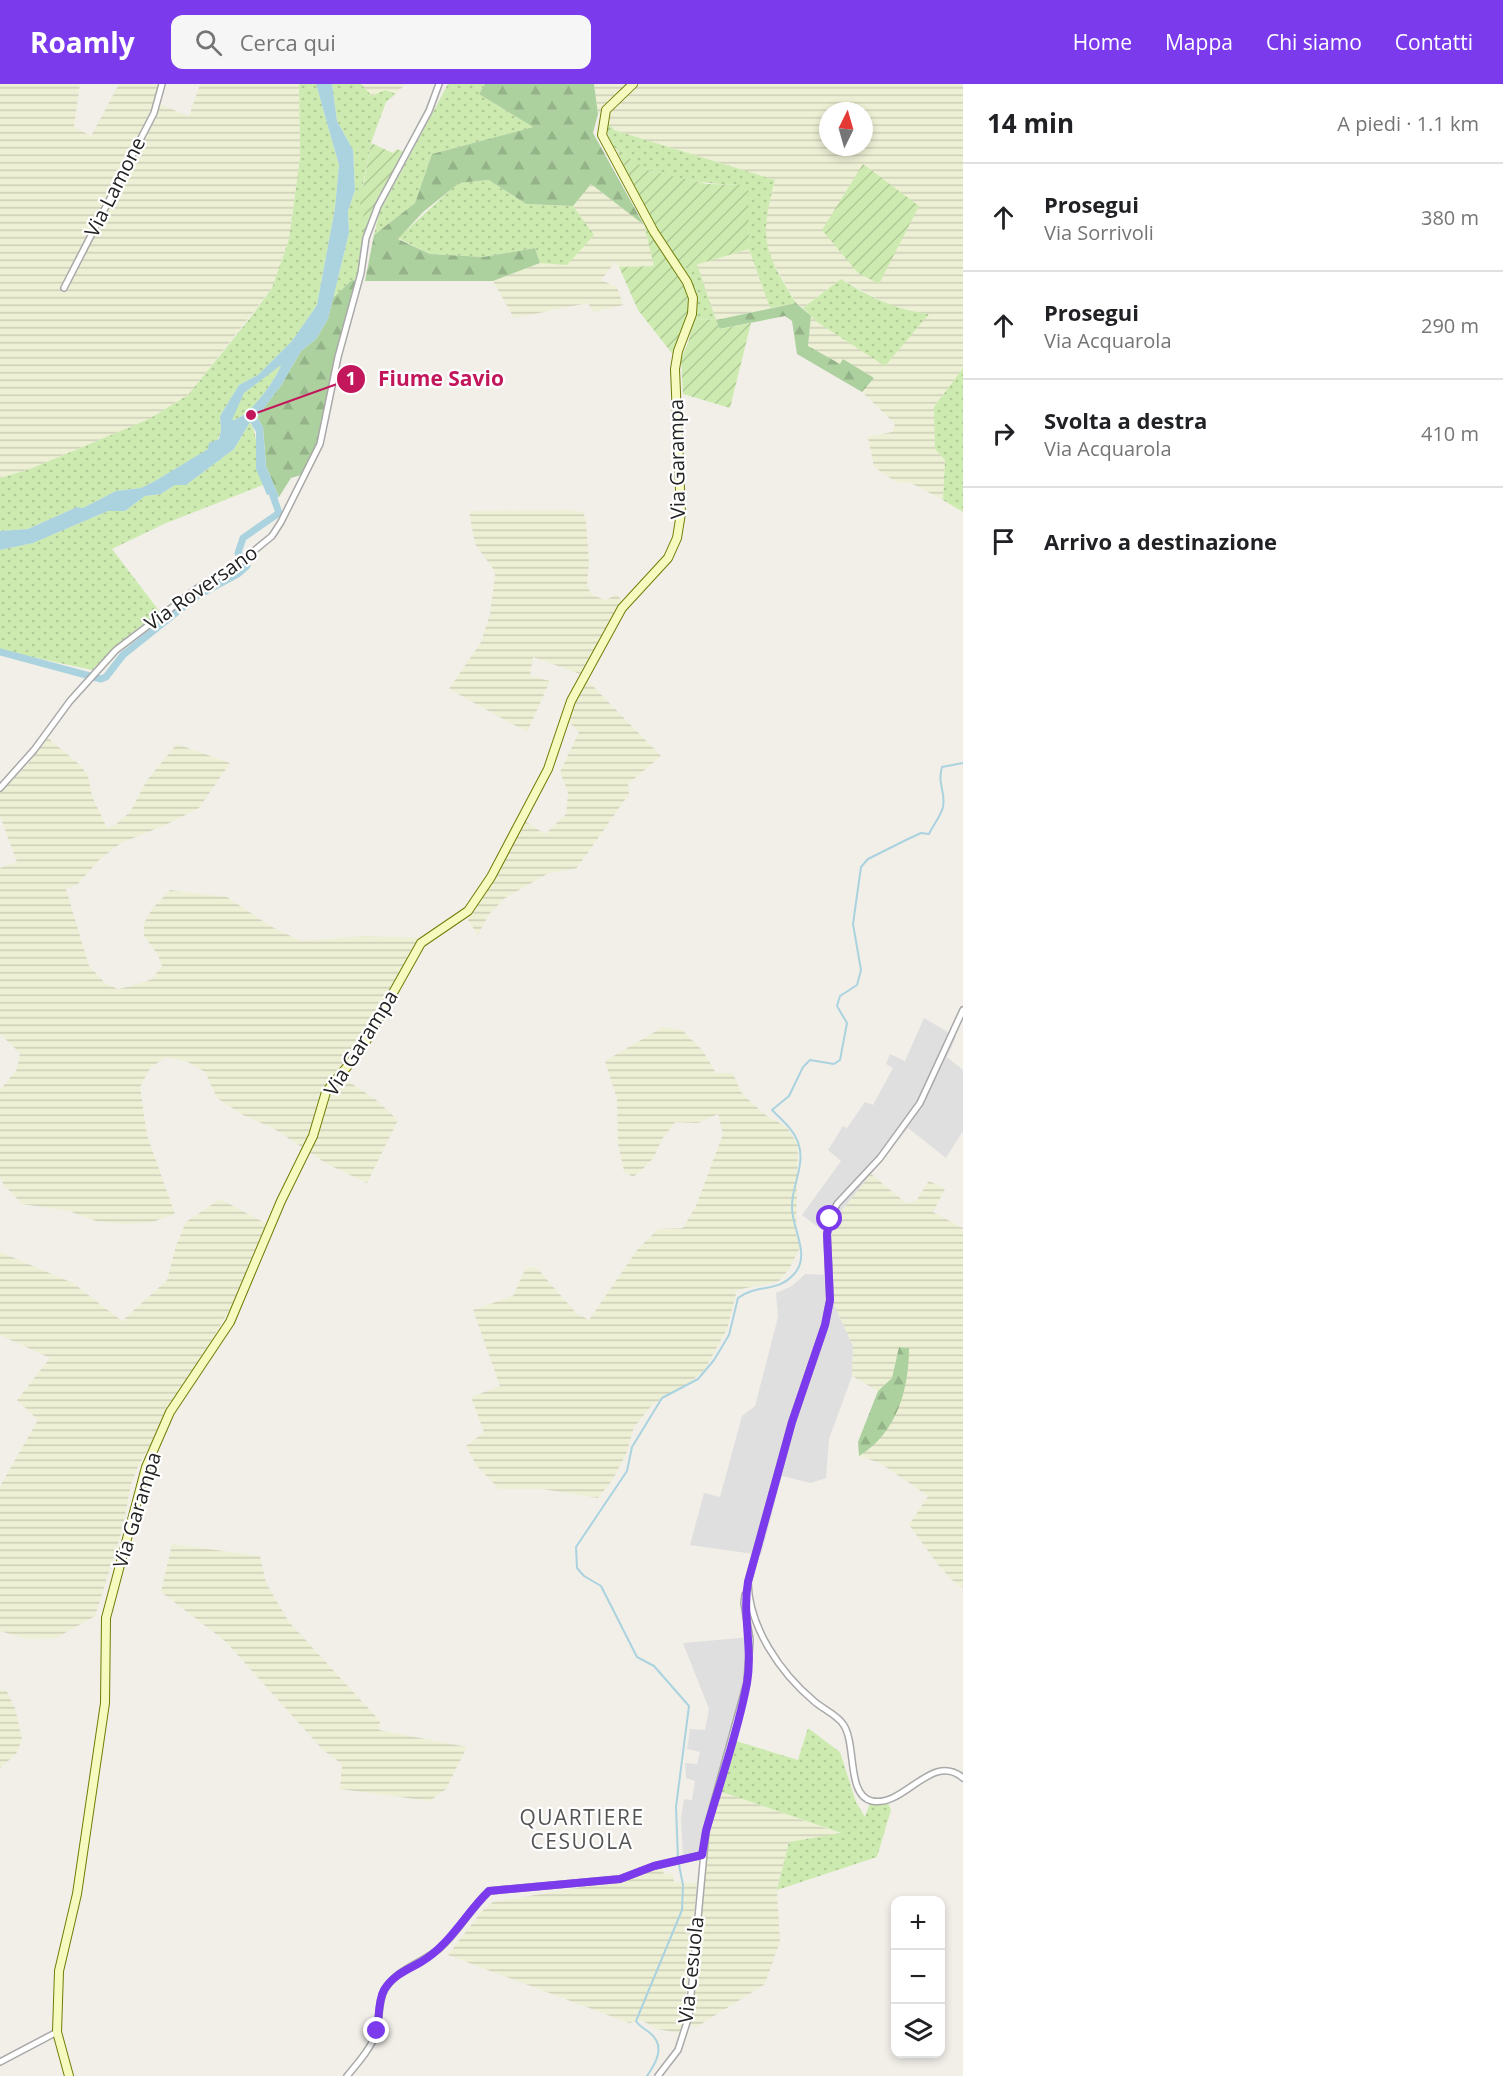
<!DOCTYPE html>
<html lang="it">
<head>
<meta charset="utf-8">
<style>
  :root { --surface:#fff; --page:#f6f6f6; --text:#202124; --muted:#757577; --line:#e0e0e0; --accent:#7c3aed }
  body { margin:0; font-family:"Open Sans",sans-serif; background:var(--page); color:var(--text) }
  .controls { position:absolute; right:18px; bottom:18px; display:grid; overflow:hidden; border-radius:12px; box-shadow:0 3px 9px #0003 }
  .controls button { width:54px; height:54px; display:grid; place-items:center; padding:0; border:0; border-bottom:2px solid var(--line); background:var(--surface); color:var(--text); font:30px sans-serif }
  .compass { position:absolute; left:819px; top:18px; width:54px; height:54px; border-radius:50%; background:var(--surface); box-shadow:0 3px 9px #0003; rotate:5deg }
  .stop { position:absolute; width:18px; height:18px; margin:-14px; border:4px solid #7c3aed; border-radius:50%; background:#fff }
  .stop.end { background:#7c3aed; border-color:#fff; box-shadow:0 2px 6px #0008 }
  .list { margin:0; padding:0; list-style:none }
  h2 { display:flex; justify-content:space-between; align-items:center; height:78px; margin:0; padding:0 24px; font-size:26px }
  h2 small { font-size:20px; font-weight:400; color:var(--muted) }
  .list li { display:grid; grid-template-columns:39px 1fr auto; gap:18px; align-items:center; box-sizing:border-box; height:108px; padding:0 24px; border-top:2px solid var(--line) }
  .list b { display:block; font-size:22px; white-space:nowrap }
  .list p { margin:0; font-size:20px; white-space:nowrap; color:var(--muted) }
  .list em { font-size:20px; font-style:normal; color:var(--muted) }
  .icon { flex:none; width:33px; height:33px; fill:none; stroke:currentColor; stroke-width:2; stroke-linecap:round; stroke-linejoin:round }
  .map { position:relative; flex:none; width:963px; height:1992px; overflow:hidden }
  header { display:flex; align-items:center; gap:36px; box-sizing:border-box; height:84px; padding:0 30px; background:var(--accent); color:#fff }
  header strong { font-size:28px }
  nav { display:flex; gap:33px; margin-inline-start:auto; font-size:21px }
  .search { width:420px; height:54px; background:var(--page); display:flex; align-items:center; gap:15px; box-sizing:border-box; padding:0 21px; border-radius:12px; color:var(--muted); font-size:22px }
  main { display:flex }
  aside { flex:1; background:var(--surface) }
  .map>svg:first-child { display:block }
  .residential { fill:#e0dfdf }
  .farmland { fill:url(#farmland-rules); fill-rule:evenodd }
  .grass { fill:url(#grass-dots) }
  .forest { fill:url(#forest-firs) }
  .garden { fill:url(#garden-furrows) }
  .water { fill:#aad3df; fill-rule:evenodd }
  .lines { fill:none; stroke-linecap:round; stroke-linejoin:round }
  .stream { stroke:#aad3df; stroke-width:2 }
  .canal { stroke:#aad3df; stroke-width:7 }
  .street-casing { stroke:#a9a9a9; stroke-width:8 }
  .secondary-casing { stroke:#707d05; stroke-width:10 }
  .street { stroke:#fff; stroke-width:5 }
  .secondary { stroke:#f7fabf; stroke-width:8 }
  .route { stroke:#7c3aed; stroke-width:8 }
  .labels { text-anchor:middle; stroke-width:4.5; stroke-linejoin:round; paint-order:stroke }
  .street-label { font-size:20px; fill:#222; stroke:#fff }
  .neighbourhood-label { font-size:21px; letter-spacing:1.5px; fill:#555; stroke:#fff }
  .leader { fill:none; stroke:#c2185b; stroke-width:2 }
  .callout-dot { fill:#c2185b; stroke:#fff; stroke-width:2 }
  .mark-label { font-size:18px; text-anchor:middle; font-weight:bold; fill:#fff }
  .callout-label { font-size:21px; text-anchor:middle; font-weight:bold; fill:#c2185b; stroke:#fff; stroke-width:4.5; stroke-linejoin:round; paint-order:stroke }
</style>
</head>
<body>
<header>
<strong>Roamly</strong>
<div class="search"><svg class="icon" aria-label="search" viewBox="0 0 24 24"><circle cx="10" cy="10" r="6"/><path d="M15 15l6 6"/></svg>Cerca qui</div>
<nav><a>Home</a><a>Mappa</a><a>Chi siamo</a><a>Contatti</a></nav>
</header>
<main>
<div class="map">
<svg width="963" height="1992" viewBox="0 0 963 1992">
  <defs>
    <pattern id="farmland-rules" width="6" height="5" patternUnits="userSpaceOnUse" patternTransform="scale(1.5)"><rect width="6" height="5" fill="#eef0d5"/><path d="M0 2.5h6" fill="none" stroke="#ccceb7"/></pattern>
    <pattern id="grass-dots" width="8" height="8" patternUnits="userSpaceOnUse" patternTransform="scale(1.5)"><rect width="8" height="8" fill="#cdebb0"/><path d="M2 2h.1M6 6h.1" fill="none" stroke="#b0c997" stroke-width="1.8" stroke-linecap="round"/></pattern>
    <pattern id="forest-firs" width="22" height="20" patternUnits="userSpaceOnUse" patternTransform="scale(1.5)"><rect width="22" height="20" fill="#add19e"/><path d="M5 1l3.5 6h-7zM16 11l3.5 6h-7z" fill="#95b388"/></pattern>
    <pattern id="garden-furrows" width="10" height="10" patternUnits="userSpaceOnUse" patternTransform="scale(1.5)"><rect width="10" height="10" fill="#cdebb0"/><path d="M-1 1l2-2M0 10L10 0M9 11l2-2" fill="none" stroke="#b0c997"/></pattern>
  </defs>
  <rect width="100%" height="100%" fill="#f2efe9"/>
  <path class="residential" d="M 924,934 L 956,953 L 947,973 L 963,986 L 963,1047 L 946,1074 L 908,1044 L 839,1130 L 831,1153 L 802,1131 L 841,1077 L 828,1066 L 843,1042 L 847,1044 L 865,1018 L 873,1021 L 893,984 L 886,980 L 890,970 L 905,977 Z
    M 805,1190 L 830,1191 L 832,1216 L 853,1262 L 852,1292 L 829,1355 L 826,1394 L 811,1399 L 782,1392 L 761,1471 L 690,1461 L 704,1409 L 720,1413 L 742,1332 L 755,1322 L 778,1233 L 776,1209 L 792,1202 Z
    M 752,1553 L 751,1590 L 719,1707 L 705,1777 L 683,1776 L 681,1733 L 684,1715 L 692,1716 L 695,1697 L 686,1694 L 685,1679 L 697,1680 L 700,1668 L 687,1665 L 690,1645 L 705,1646 L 709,1625 L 683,1559 Z"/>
  <path class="farmland" d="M 0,0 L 80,0 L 74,43 L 91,52 L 119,0 L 165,0 L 159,20 L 189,32 L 200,0 L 299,0 L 300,74 L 289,155 L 272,204 L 188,311 L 149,335 L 30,385 L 0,394 Z
    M 361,0 L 405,0 L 396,10 L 385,6 L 372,12 Z
    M 594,0 L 963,0 L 963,284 L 934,323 L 945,376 L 943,416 L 911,399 L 896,398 L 874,383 L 868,353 L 892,348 L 895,340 L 862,308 L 873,294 L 843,275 L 840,281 L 808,262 L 811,232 L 885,281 L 928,230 L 905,227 L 885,219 L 841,195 L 803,224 L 796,219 L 767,168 L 765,133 L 775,96 L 614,46 L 598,30 ZM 828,27 L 864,27 L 864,63 L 828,63 Z
    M 591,100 L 644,141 L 655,182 L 619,183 L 615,178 L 601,196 L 617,203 L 623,221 L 593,228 L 588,219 L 514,234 L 493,197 L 540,179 L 562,179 L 594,151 L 573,122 Z
    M 749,165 L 770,224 L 716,236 L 697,180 Z
    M 569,426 L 583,428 L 586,437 L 589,478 L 587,502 L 592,511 L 606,516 L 617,510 L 622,518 L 580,590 L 533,573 L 530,592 L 550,597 L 527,648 L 449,605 L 481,558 L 490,530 L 495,491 L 494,486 L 475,460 L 469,427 Z
    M 587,596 L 661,672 L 628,700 L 629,710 L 577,784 L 547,790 L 505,814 L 489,830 L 478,851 L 468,836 L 525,737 L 545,750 L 566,730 L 568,708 L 560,688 L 579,648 L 569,638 L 576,616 Z
    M 48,654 L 80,681 L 88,692 L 92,712 L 107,744 L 115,741 L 130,728 L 147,696 L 177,660 L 230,679 L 199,724 L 165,741 L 121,759 L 100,775 L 77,801 L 66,805 L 89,882 L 106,900 L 118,905 L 132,902 L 152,895 L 162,882 L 158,871 L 144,852 L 144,839 L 152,825 L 170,806 L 227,813 L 270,842 L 301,857 L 365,852 L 421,854 L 337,990 L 375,1015 L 398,1036 L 367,1099 L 327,1080 L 273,1044 L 243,1031 L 217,1014 L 205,988 L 188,978 L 166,973 L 150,984 L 140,1003 L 147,1051 L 175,1130 L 152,1138 L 127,1140 L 96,1137 L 69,1127 L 22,1120 L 4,1101 L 0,1094 L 0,1006 L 17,985 L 20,969 L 0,950 L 0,784 L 17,778 L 0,732 L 0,708 L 28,680 Z
    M 663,943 L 682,946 L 703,967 L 716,989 L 733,989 L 741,1008 L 753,1020 L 767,1032 L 787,1043 L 798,1061 L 796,1151 L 801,1162 L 789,1185 L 779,1197 L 737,1206 L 727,1245 L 705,1285 L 688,1300 L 653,1320 L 634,1343 L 626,1370 L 613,1395 L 598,1414 L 543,1405 L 499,1405 L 476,1381 L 466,1362 L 484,1348 L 471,1313 L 500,1302 L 473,1226 L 513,1212 L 526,1184 L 536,1183 L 576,1229 L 589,1236 L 637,1166 L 658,1145 L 683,1144 L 696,1122 L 723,1050 L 718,1030 L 698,1039 L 675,1038 L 662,1055 L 654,1073 L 641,1087 L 633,1093 L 624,1087 L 618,1060 L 617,1015 L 605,977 Z
    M 871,1090 L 906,1119 L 916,1117 L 929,1097 L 945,1105 L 933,1128 L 963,1144 L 963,1504 L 956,1500 L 939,1482 L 909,1441 L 928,1412 L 880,1379 L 859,1372 L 870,1365 L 909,1264 L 899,1263 L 892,1294 L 878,1307 L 852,1292 L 853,1262 L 832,1216 L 831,1153 L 839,1130 Z
    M 220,1115 L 267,1140 L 231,1223 L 139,1380 L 131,1400 L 122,1447 L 95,1532 L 56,1554 L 27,1555 L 0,1547 L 0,1402 L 38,1336 L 17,1316 L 50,1274 L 0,1251 L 0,1168 L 73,1199 L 122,1237 L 167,1196 L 176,1162 L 186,1138 Z
    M 172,1460 L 260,1472 L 266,1499 L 289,1538 L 380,1637 L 379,1646 L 467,1663 L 446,1705 L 430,1717 L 340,1705 L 342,1680 L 323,1666 L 225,1557 L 161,1508 Z
    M 0,1606 L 6,1606 L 15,1624 L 22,1655 L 16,1670 L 0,1684 Z
    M 719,1707 L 842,1750 L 789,1758 L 777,1806 L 780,1857 L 765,1900 L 695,1944 L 690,1940 L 705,1777 Z
    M 661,1781 L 664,1790 L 673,1790 L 674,1798 L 697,1799 L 684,1936 L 679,1949 L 657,1945 L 641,1936 L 629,1939 L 448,1871 L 481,1828 L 493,1818 L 624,1796 Z"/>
  <path class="grass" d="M 299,0 L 316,0 L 339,81 L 335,124 L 317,221 L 292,257 L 258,291 L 239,301 L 220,332 L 221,346 L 218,355 L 209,365 L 155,397 L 141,404 L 116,407 L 83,424 L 77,423 L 28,445 L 0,447 L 0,394 L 30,385 L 149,335 L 188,311 L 250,234 L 272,204 L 289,155 L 300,74 Z
    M 332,0 L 361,0 L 372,12 L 385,6 L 396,10 L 386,18 L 371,59 L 363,101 L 366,147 L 357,197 L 352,196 L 333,214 L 349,149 L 348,127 L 355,106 L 353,66 L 337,37 Z
    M 448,0 L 485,0 L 479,10 L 533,43 L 432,70 L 415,119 L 374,151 L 379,129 Z
    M 607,38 L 614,46 L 775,96 C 759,156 764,167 796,219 L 770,224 L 749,165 L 747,101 C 710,101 603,93 607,38 Z
    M 489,96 L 526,120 L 573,122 L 594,151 L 567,181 L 540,179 L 535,164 L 483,173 L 430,170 L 398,154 L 458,99 Z
    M 697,180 L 716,236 L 693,235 L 696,212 L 682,185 Z
    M 841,195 C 869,213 896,226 929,230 L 885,282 L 817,238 L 803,224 Z
    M 282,280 C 276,294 249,336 231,336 L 244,309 Z
    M 963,284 L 963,428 L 943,416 L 945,376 L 935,365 L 934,323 Z
    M 250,338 C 261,357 254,379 263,401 L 164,440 L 112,465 L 160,528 L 118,560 L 92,586 L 0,566 L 0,466 L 33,459 L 108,427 L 125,427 L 145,412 L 161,410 L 175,401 L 186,401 L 234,365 Z
    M 808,1644 L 840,1668 L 856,1718 L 865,1733 L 870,1719 L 888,1719 L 891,1726 L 877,1773 L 777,1806 L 789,1758 L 841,1749 L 719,1707 L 733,1656 L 798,1676 Z"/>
  <path class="forest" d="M 485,0 L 594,0 L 598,30 L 593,49 L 644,141 L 591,100 L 573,122 L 526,120 L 489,96 L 459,99 L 423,128 L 398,155 L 430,170 L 483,173 L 535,164 L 540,179 L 493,197 L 365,197 L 374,151 L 415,119 L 432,70 L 533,43 L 479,10 Z
    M 352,196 L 357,197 L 319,359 L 301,391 L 291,394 L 279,413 L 266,382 L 263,343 L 257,333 L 282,300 L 301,267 L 316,255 L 328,235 L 333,214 Z
    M 796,219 L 811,232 L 808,262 L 840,280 L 843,275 L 874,294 L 862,308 L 797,270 L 792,237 L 785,232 L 719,245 L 716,236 Z
    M 899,1263 L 909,1264 C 909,1305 897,1349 859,1372 L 858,1358 L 878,1307 L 892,1294 Z"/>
  <path class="garden" d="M 371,59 L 393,69 L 397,65 L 404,68 L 366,147 L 359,145 L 364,129 L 359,126 Z
    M 617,67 L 650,87 L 707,100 L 748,101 L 749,165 L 682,185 L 656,148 Z
    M 863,80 L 919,122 L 879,200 L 858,189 L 822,146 Z
    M 644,141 C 656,159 686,192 688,213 C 691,232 680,254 674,272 L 638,226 L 619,183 L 654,182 Z
    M 693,235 L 716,236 L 720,245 L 751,239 L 730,324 L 683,310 L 681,275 L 689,256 Z"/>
  <path class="water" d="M 316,0 L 332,0 L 337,37 L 353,66 L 355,106 L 348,127 L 349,149 L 328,235 L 316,255 L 301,267 L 282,300 L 257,333 L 263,343 L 266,382 L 279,413 L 273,415 L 271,410 L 267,411 L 256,385 L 256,348 L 250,338 L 234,365 L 186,401 L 175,401 L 161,410 L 145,412 L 125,427 L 108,427 L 33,459 L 0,466 L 0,447 L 28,445 L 77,423 L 83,424 L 116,407 L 141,404 L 155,397 L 208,365 L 209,359 L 219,355 L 221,346 L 220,332 L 239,301 L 258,291 L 292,257 L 317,221 L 335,124 L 339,81 ZM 281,281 C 278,293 248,335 232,336 L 244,309 Z"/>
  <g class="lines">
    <path class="stream" d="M 647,1992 C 656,1979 666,1962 650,1949 C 645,1945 640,1943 636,1937 L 682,1826 L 683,1801 L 678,1776 L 676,1723 L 689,1622 L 654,1582 L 637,1573 L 601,1502 L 584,1492 L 577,1484 L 576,1463 L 627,1387 L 632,1363 L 662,1314 L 698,1295 L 714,1276 L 729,1251 L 738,1214 C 758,1199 777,1210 795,1189 C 811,1170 791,1143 792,1122 C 792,1101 806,1080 798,1058 C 793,1045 782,1036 772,1026 L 789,1012 L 803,983 L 810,976 L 834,980 L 840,976 L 847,939 L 837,922 L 840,912 L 857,901 L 861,886 L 853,840 L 861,783 L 868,775 L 908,755 L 921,749 L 929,750 C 933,741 941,732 943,723 C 946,707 937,701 942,683 L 963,679"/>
    <path class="canal" d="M 0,568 L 101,595 L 106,593 L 123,571 L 197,512 L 238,490 L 247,482 L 238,469 L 243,454 L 279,429 L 271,406"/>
    <g class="street-casing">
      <path id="street" d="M 64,204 L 154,29 L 162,0
        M 0,704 L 34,666 L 70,617 L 116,566 L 199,503 L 233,484 L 272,452 L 281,438 L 320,360 L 338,273 L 361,189 L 366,154 L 378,122 L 429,27 L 439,0
        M 963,926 L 920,1019 L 880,1074 L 837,1120 L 830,1135 L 827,1150 L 830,1216 L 825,1241 L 792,1338 L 748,1498 C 749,1543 780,1589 815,1618 C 823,1625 837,1631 843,1640 C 857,1659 846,1712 872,1717 C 904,1724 932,1667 963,1694
        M 0,1978 L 57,1948
        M 347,1992 C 358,1979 373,1962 377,1946 C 380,1933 378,1916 385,1905 C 398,1884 423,1879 440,1864 C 459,1847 471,1824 489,1807 L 620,1795 L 654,1782 L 702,1771
        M 658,1992 L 678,1966 L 689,1932 L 706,1747 L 747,1598 L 750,1556 L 744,1519 L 745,1511"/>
    </g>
    <g class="secondary-casing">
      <path id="secondary" d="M 69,1992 L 57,1948 L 59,1887 L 77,1810 L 105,1619 L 106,1534 L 146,1383 L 170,1328 L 230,1238 L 281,1117 L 313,1052 L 326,1008 L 361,966 L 421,859 L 468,827 L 491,793 L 548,685 L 571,617 L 622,524 L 668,474 L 677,454 L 681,429 L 675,285 L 678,267 L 692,230 L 693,214 L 687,198 L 654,148 L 602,51 L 606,26 L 633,0"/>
    </g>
    <use href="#street" class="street"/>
    <use href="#secondary" class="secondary"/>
  </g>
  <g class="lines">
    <path class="route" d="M 377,1947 C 379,1935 378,1917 384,1906 C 393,1891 407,1886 421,1878 C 450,1861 465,1830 489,1807 L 620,1795 L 654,1782 L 702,1771 L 706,1747 C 720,1698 738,1648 747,1599 C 753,1564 742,1531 748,1498 L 792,1338 L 825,1241 L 830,1216 L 827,1150 L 830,1135"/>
  </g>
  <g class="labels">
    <g class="street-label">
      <text transform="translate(115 103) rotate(-63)" y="7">Via Lamone</text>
      <text transform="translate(677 375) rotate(-91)" y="7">Via Garampa</text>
      <text transform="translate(201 504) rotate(-35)" y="7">Via Roversano</text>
      <text transform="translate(361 959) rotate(-58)" y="7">Via Garampa</text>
      <text transform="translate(137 1426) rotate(-73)" y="7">Via Garampa</text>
      <text transform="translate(691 1886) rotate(-84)" y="7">Via Cesuola</text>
    </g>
    <g class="neighbourhood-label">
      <text x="582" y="1741">QUARTIERE<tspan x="582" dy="24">CESUOLA</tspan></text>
    </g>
  </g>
  <path class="leader" d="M251 331L351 295"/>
  <g class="callout-dot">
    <circle cx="251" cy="331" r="6"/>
    <circle cx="351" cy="295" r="15"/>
  </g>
  <g class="mark-label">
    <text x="351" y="301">1</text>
  </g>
  <g class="callout-label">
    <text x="441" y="302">Fiume Savio</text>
  </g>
</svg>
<div class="controls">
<button>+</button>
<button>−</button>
<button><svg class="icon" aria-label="layers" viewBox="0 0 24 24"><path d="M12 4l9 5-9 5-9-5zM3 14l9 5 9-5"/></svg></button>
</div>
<svg class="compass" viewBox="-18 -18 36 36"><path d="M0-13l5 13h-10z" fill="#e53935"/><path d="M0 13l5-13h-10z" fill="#757577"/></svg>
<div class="stop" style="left:830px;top:1135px"></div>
<div class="stop end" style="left:377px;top:1947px"></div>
</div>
<aside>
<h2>14 min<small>A piedi · 1.1 km</small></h2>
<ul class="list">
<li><svg class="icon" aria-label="ahead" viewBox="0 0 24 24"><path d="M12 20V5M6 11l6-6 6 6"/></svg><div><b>Prosegui</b><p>Via Sorrivoli</p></div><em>380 m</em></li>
<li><svg class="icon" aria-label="ahead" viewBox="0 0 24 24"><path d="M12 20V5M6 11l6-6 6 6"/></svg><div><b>Prosegui</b><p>Via Acquarola</p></div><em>290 m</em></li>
<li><svg class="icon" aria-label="right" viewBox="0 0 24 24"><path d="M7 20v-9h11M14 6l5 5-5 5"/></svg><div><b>Svolta a destra</b><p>Via Acquarola</p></div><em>410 m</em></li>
<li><svg class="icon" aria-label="arrive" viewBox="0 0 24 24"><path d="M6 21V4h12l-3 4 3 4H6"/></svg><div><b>Arrivo a destinazione</b></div></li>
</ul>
</aside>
</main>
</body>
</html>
